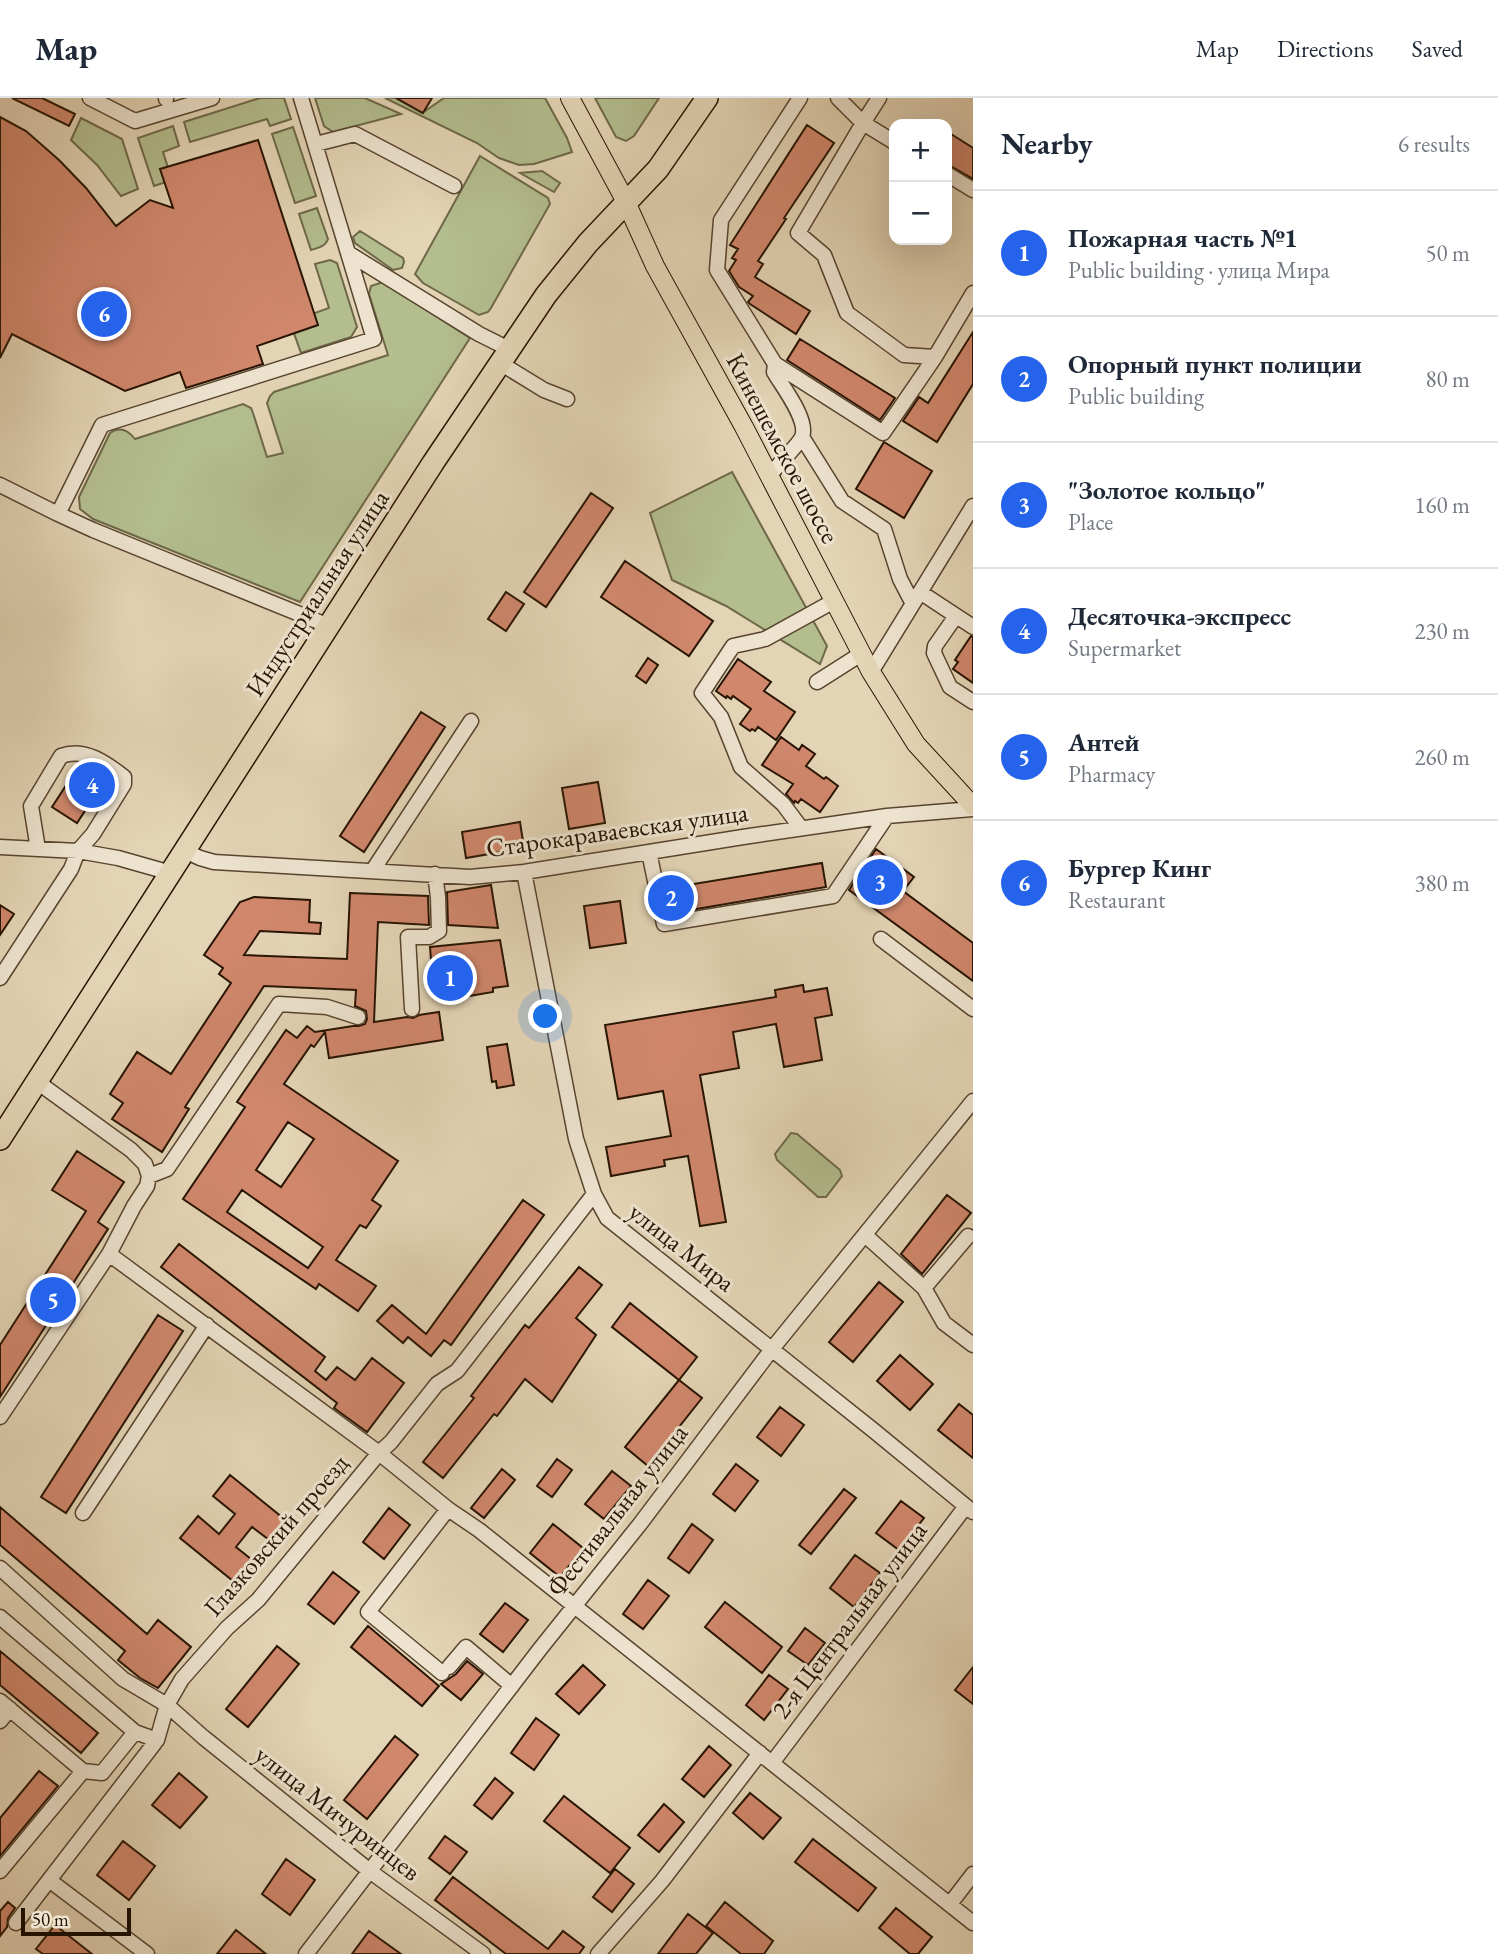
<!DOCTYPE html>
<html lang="en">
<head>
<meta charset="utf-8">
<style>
  :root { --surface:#fff; --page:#f2f2f3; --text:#1f2937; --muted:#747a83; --line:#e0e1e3; --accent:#2563eb }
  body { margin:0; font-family:"EB Garamond",serif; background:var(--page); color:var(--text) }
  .controls { position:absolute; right:21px; top:21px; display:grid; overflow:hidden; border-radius:14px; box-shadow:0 7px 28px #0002 }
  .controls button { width:63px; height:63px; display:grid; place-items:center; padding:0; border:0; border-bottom:2px solid var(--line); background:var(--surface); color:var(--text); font:35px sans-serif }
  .scale { position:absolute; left:21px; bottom:18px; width:110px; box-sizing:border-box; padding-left:7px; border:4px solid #281402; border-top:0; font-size:19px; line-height:24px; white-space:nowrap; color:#281402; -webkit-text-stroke:5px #ede3cf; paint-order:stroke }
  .you { position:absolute; left:546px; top:919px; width:24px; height:24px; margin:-18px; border:5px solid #fff; border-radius:50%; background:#1a73e8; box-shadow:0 0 0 10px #1a73e833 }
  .badge { display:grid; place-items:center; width:46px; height:46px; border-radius:50%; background:var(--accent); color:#fff; font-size:23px; font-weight:700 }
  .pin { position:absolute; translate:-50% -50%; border:4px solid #fff; box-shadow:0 2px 7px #0006 }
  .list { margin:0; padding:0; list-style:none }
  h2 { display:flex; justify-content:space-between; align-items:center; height:91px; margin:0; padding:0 28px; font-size:30px }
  h2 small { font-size:23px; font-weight:400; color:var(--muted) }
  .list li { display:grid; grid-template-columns:46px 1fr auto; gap:21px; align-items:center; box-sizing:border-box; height:126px; padding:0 28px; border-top:2px solid var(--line) }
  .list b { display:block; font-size:26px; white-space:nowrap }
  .list p { margin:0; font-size:23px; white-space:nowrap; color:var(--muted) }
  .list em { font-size:23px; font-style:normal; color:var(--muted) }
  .map { position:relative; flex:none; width:973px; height:1856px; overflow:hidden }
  header { display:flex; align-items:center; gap:42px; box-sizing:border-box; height:98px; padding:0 35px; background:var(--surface); border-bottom:2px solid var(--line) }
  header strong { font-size:33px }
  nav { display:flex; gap:38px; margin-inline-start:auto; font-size:24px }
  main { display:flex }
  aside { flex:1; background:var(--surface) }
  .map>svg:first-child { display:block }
  .green { fill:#b3bd8e; stroke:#6e6848; stroke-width:2 }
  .building { fill:#d0876c; stroke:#281402; stroke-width:2; fill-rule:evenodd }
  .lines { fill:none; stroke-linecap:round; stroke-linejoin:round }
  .minor-casing { stroke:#57442f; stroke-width:17 }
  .major-casing { stroke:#281402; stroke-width:20 }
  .highway-casing { stroke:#281402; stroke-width:24 }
  .minor { stroke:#ede3cf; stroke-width:14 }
  .major { stroke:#e3d4b5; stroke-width:18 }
  .highway { stroke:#e3d4b5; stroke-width:21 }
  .labels { text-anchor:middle; stroke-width:6; stroke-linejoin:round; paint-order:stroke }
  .street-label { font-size:26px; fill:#281402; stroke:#ede3cf }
</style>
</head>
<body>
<header>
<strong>Map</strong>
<nav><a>Map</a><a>Directions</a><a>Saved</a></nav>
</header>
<main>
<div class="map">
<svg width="973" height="1856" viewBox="0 0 973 1856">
  <rect width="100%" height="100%" fill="#e3d4b5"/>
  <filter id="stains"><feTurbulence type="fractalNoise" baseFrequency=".00286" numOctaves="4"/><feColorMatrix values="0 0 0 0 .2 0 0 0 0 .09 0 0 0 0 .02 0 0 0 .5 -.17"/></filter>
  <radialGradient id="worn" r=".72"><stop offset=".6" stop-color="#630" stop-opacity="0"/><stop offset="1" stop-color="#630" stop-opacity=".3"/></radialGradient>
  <path class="green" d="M 260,0 L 284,0 L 291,21 L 270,28 L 267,21 L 190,44 L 184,24 Z
    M 315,0 L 365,0 L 401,16 L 333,34 L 324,28 Z
    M 385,0 L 396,0 L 422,15 L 444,0 L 545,0 L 567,40 L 572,54 L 534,66 L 519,67 L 499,60 L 477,45 Z
    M 595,0 L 659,0 L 634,38 L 626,43 L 616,39 Z
    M 81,20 L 122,41 L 138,91 L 121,98 L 97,67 L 71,42 Z
    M 173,28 L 179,48 L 163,54 L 172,82 L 154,88 L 138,40 Z
    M 293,29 L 316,98 L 295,105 L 272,36 Z
    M 480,58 L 548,100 L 550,106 L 491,210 L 488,214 L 479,217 L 423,185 L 415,176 Z
    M 542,73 L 560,85 L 554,94 L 520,75 Z
    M 317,110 L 328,141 C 325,149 318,150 311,152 L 299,116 Z
    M 360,133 L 403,160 L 404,164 L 402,170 L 393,172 L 355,145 L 353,139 Z
    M 330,162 L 337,165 L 357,229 L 351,239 L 301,255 L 290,224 L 329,210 L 315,166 Z
    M 383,184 L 470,240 L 300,504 L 93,421 L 80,411 L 79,399 L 110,335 C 120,328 128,332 135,341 L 243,306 L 251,310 L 253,315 L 267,359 L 283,355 L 267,305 L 270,298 L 274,294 L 388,257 L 369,196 L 371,188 Z
    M 732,374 L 827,548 L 820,566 L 726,508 L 672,482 L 650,415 Z
    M 791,1035 L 797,1036 L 840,1072 L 842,1078 L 826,1099 L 818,1099 L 777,1062 L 775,1056 Z"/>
  <path class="building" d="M 12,0 L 42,0 L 75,16 L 69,28 Z
    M 396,0 L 432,0 L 423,15 Z
    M 0,19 L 26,33 L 59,62 L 86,90 L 116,128 L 150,102 L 173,110 L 160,71 L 258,42 L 318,227 L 257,248 L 263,266 L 186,290 L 180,274 L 125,293 L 12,236 L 0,260 Z
    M 807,27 L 834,45 L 784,120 L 786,121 L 758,163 L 763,166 L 755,179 L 810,213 L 796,236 L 750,206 L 748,204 L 753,198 L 739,189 L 729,173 L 736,162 L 732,160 L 738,151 L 730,147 Z
    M 951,36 L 973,50 L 973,81 L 947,66 L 947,43 Z
    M 973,234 L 973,286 L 937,344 L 903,323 L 919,299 L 928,305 Z
    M 800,241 L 895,300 L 880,322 L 787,262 Z
    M 884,344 L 932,373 L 904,420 L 856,391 Z
    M 591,395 L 613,410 L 546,509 L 524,494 Z
    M 625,463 L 713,523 L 689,558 L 601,499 Z
    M 506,494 L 524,506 L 506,533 L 488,521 Z
    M 971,538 L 973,539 L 973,585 L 953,571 L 958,564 L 955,562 Z
    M 648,560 L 658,567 L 646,585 L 636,578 Z
    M 738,561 L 771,584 L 764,593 L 795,614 L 776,642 L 758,629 L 755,633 L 752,631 L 750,633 L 740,626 L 751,611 L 733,598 L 731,601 L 727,598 L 726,600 L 716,593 Z
    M 421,614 L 445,629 L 364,754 L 340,738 Z
    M 781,639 L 799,652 L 802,647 L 815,656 L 806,668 L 824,681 L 826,679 L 838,688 L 820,714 L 801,701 L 798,705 L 795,703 L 794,705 L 786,696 L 793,686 L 762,667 Z
    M 78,669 L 103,685 L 77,725 L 52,709 Z
    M 598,684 L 605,725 L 569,731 L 562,690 Z
    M 520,724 L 524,750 L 466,760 L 462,734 Z
    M 876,751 L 914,779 L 903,793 L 973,845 L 973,883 L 849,792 Z
    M 822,765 L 826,789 L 673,815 L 669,790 Z
    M 491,787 L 498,830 L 448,827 L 447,794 Z
    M 350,795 L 428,798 L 429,827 L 378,824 L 374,924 L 407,919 L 413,920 L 419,917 L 439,914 L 443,942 L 329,960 L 325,934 L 314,949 L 311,947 L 284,986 L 398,1063 L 372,1102 L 381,1108 L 366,1130 L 360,1127 L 336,1162 L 376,1188 L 358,1213 L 319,1186 L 316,1191 L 183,1101 L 245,1009 L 237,1004 L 286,932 L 297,940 L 307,928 L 315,934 L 353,928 L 359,928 L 365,926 L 367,921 L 366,913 L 355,908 L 356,892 L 264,888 L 185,1009 L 189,1011 L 162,1054 L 112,1021 L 123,1005 L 110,996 L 137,954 L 171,976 L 231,885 L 219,876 L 223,870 L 204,857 L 240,804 L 254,799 L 310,802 L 309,824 L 321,825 L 320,836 L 260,833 L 244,857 L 347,861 ZM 288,1024 L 314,1041 L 281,1089 L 256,1072 ZM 242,1092 L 323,1149 L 308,1170 L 227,1114 Z
    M 620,803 L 626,845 L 590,850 L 584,808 Z
    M 0,807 L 14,816 L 0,837 Z
    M 500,842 L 508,888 L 493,890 L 493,894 L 469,898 L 467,885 L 433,888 L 430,849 Z
    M 803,887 L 804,894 L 827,890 L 832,917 L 815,920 L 822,962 L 784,969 L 776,926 L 733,934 L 739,970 L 700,977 L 726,1124 L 700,1128 L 688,1058 L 664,1062 L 665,1068 L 611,1078 L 606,1049 L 671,1038 L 663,993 L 618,1001 L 605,927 L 776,899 L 775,892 Z
    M 507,946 L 514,987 L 497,990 L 496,983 L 492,984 L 487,949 Z
    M 77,1053 L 124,1084 L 98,1124 L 108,1131 L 0,1299 L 0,1247 L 86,1113 L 52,1092 Z
    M 947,1097 L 971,1115 L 922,1176 L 901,1156 Z
    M 523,1102 L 544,1117 L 451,1247 L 444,1242 L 431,1258 L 408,1239 L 403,1245 L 377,1223 L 392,1207 L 426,1236 Z
    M 179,1146 L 325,1259 L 315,1273 L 326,1282 L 337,1269 L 355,1282 L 372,1260 L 404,1285 L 367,1334 L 334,1310 L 337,1305 L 161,1169 Z
    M 579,1169 L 602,1187 L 576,1220 L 596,1237 L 552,1304 L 525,1281 L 497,1318 L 494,1316 L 443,1380 L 423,1364 L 474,1300 L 471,1298 L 525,1227 L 529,1230 Z
    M 879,1184 L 903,1204 L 853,1264 L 829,1244 Z
    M 630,1205 L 697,1259 L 679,1282 L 612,1229 Z
    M 158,1217 L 183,1233 L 66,1415 L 41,1399 Z
    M 900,1257 L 933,1286 L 910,1312 L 877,1283 Z
    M 679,1282 L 702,1300 L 648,1368 L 625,1349 Z
    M 959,1306 L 973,1317 L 973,1360 L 938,1332 Z
    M 780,1309 L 804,1327 L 781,1358 L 757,1339 Z
    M 557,1361 L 572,1372 L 552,1399 L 537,1388 Z
    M 736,1366 L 758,1383 L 735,1413 L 713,1396 Z
    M 502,1371 L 515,1382 L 484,1420 L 471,1410 Z
    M 612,1373 L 631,1388 L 604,1421 L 585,1406 Z
    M 230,1377 L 288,1424 L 272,1444 L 252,1429 L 236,1449 L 256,1465 L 238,1487 L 180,1440 L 198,1418 L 219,1436 L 235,1416 L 213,1398 Z
    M 844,1391 L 856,1400 L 811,1456 L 799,1447 Z
    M 901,1403 L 924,1420 L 899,1452 L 876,1435 Z
    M 0,1409 L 147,1536 L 158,1522 L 191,1549 L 158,1590 L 140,1580 L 118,1562 L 125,1553 L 0,1447 Z
    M 389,1410 L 410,1427 L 384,1461 L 363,1444 Z
    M 553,1426 L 583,1450 L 560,1479 L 530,1455 Z
    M 692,1426 L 713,1442 L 689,1475 L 668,1460 Z
    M 855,1457 L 880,1475 L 854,1509 L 830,1490 Z
    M 333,1474 L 359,1494 L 334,1526 L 308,1506 Z
    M 648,1482 L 669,1498 L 643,1531 L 623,1516 Z
    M 725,1504 L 782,1549 L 762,1575 L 705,1529 Z
    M 505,1505 L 528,1522 L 503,1554 L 480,1536 Z
    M 368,1528 L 439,1588 L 422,1608 L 351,1549 Z
    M 805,1530 L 825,1545 L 808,1567 L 788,1553 Z
    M 277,1548 L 299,1566 L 248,1629 L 226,1611 Z
    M 0,1553 L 98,1635 L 81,1655 L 0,1587 Z
    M 467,1563 L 483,1576 L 461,1602 L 441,1586 L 456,1576 Z
    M 583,1567 L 605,1587 L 579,1616 L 556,1596 Z
    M 973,1569 L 973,1606 L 955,1592 Z
    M 769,1577 L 788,1591 L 764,1622 L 746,1607 Z
    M 536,1620 L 559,1637 L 534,1672 L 511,1655 Z
    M 395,1638 L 418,1657 L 367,1721 L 344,1702 Z
    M 709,1648 L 731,1667 L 704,1699 L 682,1681 Z
    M 39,1673 L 58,1688 L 0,1758 L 0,1720 Z
    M 179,1675 L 207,1699 L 180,1730 L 152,1707 Z
    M 495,1680 L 513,1695 L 492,1721 L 474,1707 Z
    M 750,1695 L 781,1720 L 763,1741 L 733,1715 Z
    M 564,1698 L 630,1750 L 610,1775 L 544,1723 Z
    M 664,1706 L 684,1724 L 659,1754 L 638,1737 Z
    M 445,1738 L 467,1754 L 450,1776 L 429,1760 Z
    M 813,1741 L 876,1790 L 858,1813 L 795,1764 Z
    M 123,1743 L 155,1768 L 129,1802 L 97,1777 Z
    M 286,1761 L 315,1782 L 290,1817 L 262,1796 Z
    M 615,1771 L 634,1786 L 612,1814 L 593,1799 Z
    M 453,1779 L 548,1851 L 563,1833 L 584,1849 L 579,1856 L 506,1856 L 435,1802 Z
    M 8,1804 L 15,1810 L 8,1820 L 7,1829 L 0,1838 L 0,1813 Z
    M 725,1804 L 773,1843 L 764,1856 L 741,1856 L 706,1828 Z
    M 896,1810 L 932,1839 L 918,1856 L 910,1856 L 879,1830 Z
    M 688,1816 L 713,1835 L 696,1856 L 658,1856 Z
    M 55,1827 L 92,1856 L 43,1856 L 36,1851 Z
    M 236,1832 L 266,1856 L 217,1856 Z
    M 369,1833 L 401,1856 L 352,1856 Z"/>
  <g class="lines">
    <g class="minor-casing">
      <path id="minor" d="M 90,0 L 135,23 L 212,0
        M 301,0 L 348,155 L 479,236 L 509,251
        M 838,0 L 863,25 L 879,0
        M 166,1 L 166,0
        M 894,44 L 863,25 L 798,135 L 824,157 L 847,215 L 904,257 L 935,259 L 973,195
        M 316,46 L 355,36 L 454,88
        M 947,76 L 973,92
        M 500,265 L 544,292 L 567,301
        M 775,266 L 717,172 L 721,122 L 800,0
        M 802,339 L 842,403 L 884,431 L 900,481 L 913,506
        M 770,377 C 776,369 799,346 802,339 C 809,322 782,288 774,274 L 775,266 L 883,335 L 935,259
        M 0,387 L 58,416
        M 920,494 L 973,529
        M 956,518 L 935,548 L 934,555 L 950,589 L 973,604
        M 329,528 L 93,432 L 58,416 L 102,327 L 374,241 L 348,155
        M 871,574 L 973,408
        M 817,584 L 861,556
        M 801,730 L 783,706 L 741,669 L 721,619 L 702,595 L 733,548 L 765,541 L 834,503
        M 0,749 L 78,753 L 118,760 L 171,775
        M 185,753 L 200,760 L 214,764 L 470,779 L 524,774 L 743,739 L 887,718 L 973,711
        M 649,754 L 664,826 L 833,798 L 887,718
        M 373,772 L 471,623
        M 524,774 L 576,1041 L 594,1096 L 607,1120 L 873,1332 L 973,1414
        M 881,841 L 973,911
        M 0,880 L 71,771 L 78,753 L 93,736 L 124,686 L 124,679 C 106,665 84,649 61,658 L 31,708 L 38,751
        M 412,911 L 408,839 L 429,839 L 439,833 L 438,799 L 435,776
        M 149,1078 L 167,1071 L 279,906 L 327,909 L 358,919
        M 865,1137 L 924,1190 L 968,1138
        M 109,1156 L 379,1355 L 448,1411 L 479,1432 L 973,1825
        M 924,1190 L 944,1225 L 973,1247
        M 0,1319 L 109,1156 L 134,1108 L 147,1088 L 149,1078 L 145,1066 L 131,1052 L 36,983
        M 83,1415 L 207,1227
        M 0,1470 L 123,1581 L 167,1607 L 203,1639 L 371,1774 L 483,1856
        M 0,1519 L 135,1634 L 157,1642
        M 449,1569 L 466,1549 L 512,1588
        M 442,1575 L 368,1514 L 448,1411
        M 0,1603 L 83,1673 L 102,1675 L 135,1634
        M 0,1623 L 10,1611
        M 772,1665 L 966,1408
        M 0,1773 L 83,1673
        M 49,1782 L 147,1856
        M 950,1806 L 973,1776
        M 16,1825 L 157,1642 L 167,1607 L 182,1581 L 227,1530 L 258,1502 L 379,1355 L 391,1344 L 437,1286 L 457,1273 L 594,1096
        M 306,1856 L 540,1551 L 640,1426 L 772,1251 L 973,1003
        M 598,1856 L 662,1783 L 760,1655"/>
    </g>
    <g class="major-casing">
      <path id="major" d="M 570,0 L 626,104 L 655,168 L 744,329 L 871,574 L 916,646 L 973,708"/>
    </g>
    <g class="highway-casing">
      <path id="highway" d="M 0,1041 L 433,365 L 546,197 L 588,145 L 658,71 L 707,0"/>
    </g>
    <use href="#minor" class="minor"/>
    <use href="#major" class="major"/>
    <use href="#highway" class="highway"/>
  </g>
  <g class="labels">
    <g class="street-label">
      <text transform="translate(783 350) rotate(62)" y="9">Кинешемское шоссе</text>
      <text transform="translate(317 495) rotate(-57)" y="9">Индустриальная улица</text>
      <text transform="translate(617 732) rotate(-8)" y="9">Старокараваевская улица</text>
      <text transform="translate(682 1149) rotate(38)" y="9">улица Мира</text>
      <text transform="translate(617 1412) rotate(-52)" y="9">Фестивальная улица</text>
      <text transform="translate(276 1437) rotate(-49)" y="9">Глазковский проезд</text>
      <text transform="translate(849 1522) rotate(-53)" y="9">2-я Центральная улица</text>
      <text transform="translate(338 1715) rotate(38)" y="9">улица Мичуринцев</text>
    </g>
  </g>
  <rect width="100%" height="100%" filter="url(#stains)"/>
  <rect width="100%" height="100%" fill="url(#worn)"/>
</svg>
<div class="controls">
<button>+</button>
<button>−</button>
</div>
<div class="scale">50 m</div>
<div class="you"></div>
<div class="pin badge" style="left:450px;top:880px">1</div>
<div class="pin badge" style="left:671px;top:800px">2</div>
<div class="pin badge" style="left:880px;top:784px">3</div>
<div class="pin badge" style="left:92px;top:687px">4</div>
<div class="pin badge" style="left:53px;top:1202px">5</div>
<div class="pin badge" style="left:104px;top:216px">6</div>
</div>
<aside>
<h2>Nearby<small>6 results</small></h2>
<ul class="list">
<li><span class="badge">1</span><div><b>Пожарная часть №1</b><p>Public building · улица Мира</p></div><em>50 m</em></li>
<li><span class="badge">2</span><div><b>Опорный пункт полиции</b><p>Public building</p></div><em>80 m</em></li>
<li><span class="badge">3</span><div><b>&quot;Золотое кольцо&quot;</b><p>Place</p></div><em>160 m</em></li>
<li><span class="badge">4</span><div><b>Десяточка-экспресс</b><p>Supermarket</p></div><em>230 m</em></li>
<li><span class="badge">5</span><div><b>Антей</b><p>Pharmacy</p></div><em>260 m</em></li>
<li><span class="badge">6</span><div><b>Бургер Кинг</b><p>Restaurant</p></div><em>380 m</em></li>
</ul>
</aside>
</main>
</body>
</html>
